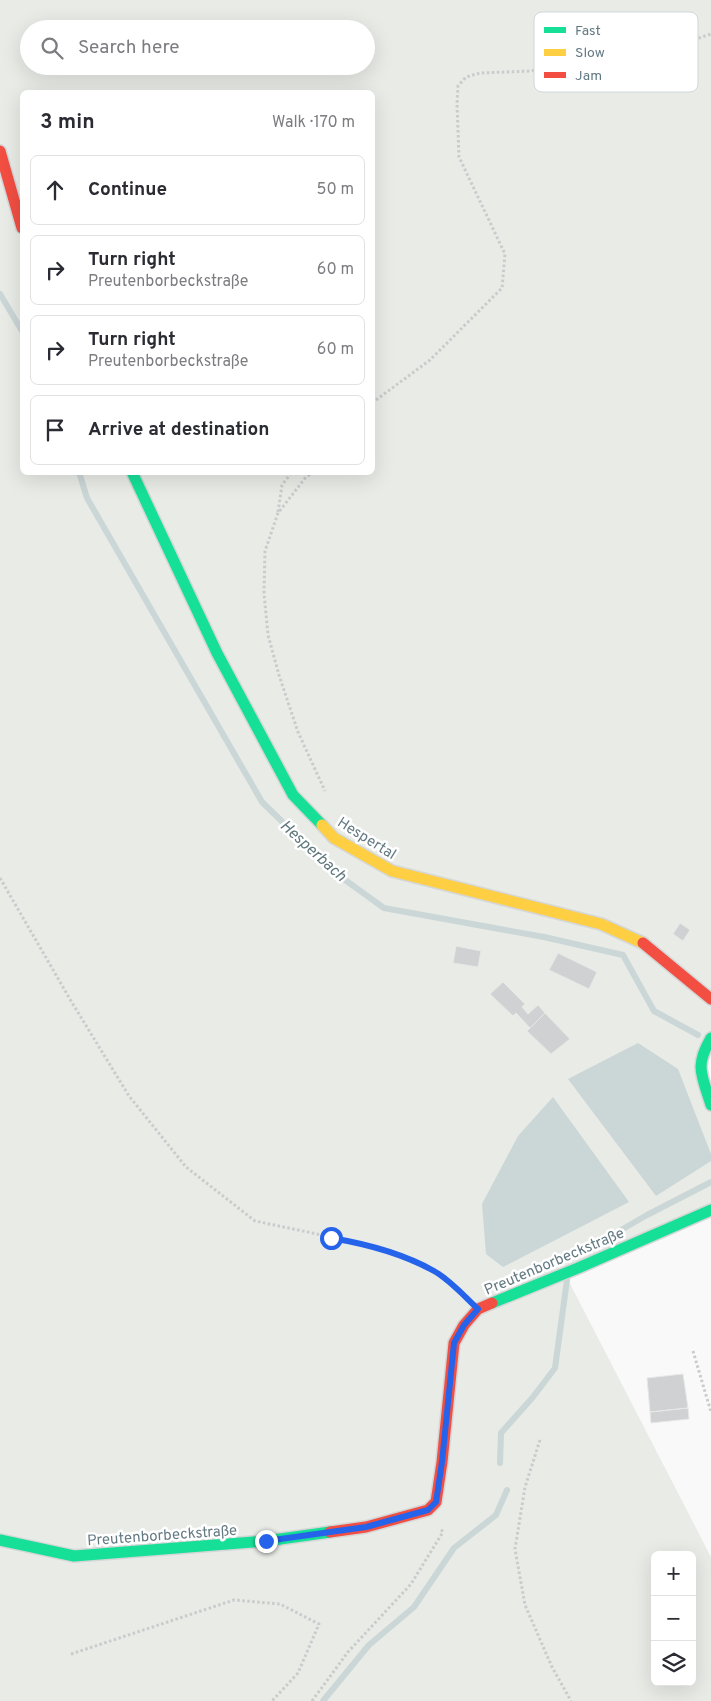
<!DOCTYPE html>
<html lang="en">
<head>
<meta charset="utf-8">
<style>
  :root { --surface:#fff; --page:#f2f2f3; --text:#2b2b33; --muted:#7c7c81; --line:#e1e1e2 }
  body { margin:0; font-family:Overpass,sans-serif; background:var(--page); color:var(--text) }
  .controls { position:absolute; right:15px; bottom:15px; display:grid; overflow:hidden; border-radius:8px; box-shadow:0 5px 20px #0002 }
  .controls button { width:45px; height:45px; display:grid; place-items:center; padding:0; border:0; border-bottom:1px solid var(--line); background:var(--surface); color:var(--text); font:25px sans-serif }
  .stop { position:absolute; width:15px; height:15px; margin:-11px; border:4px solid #2563eb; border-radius:50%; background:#fff }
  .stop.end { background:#2563eb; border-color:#fff; box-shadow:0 1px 5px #0008 }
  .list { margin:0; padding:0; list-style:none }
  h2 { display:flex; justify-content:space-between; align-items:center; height:65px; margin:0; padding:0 20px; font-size:21px }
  h2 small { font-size:16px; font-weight:400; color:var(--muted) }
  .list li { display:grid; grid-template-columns:32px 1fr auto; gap:15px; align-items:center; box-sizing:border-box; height:70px; margin:0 10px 10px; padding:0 10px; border:1px solid var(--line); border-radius:8px }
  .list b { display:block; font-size:19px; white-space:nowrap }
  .list p { margin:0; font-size:16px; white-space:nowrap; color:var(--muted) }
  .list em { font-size:16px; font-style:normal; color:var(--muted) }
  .icon { flex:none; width:28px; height:28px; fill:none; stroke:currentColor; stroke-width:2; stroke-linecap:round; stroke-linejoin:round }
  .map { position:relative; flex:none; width:711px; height:1701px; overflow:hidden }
  .search { position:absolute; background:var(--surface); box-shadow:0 5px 20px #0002; left:20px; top:20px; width:355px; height:55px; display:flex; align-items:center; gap:12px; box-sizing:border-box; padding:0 18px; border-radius:28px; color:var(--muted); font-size:19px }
  .panel { position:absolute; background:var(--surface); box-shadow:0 5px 20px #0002; left:20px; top:90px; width:355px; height:385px; border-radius:8px }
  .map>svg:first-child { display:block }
  .green { fill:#e8ebe6; fill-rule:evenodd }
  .water { fill:#cbd6d7 }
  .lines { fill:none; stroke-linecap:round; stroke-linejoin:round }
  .stream { stroke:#cbd6d7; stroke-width:6 }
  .building { fill:#cfd1d2; stroke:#e8e8e8 }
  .fast-casing { stroke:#d5d6d7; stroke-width:14 }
  .slow-casing { stroke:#d5d6d7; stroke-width:14 }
  .jam-casing { stroke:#d5d6d7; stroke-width:14 }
  .path { stroke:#cacbcc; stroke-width:3; stroke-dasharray:2.5 2.5; stroke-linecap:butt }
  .fast { stroke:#16e098; stroke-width:11 }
  .slow { stroke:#ffcf43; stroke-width:11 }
  .jam { stroke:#f24e42; stroke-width:11 }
  .route { stroke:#2563eb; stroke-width:6 }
  .labels { text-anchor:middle; stroke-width:5; stroke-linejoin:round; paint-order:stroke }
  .street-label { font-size:15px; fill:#647a83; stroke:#fff }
  .water-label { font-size:16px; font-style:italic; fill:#5f787c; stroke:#fff }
  .key { fill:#fff; stroke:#d0d7da; stroke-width:1 }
  .key-label { font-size:14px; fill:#647a83 }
</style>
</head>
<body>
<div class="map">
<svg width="711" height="1701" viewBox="0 0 711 1701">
  <rect width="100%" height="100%" fill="#f9f9f9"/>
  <path class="green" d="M 0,0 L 711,0 L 711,1034 C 707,1041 703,1048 700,1055 C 693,1071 707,1092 711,1108 L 711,1208 L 477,1307 L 463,1323 L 452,1344 L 441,1478 L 456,1344 L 466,1325 L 480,1310 L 566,1276 L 711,1557 L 711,1701 L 0,1701 ZM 29,29 L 366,29 L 366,66 L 29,66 ZM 22,92 L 372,92 L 372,472 L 22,472 ZM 655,1555 L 692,1555 L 692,1682 L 655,1682 Z"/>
  <path class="water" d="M 638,1043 L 678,1069 L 711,1154 L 711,1161 L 656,1196 L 568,1079 Z
    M 553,1097 L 629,1202 L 503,1267 L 486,1254 L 482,1204 L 518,1136 Z"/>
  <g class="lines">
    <path class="stream" d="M 0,294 L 22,331
      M 79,472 L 87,498 L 262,802 L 334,872 L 384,908 L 544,937 L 623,955 L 654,1011 L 698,1035
      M 583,1252 L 647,1215 L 711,1182
      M 500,1463 L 501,1433 L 533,1397 L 555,1368 L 567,1280
      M 323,1701 L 369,1645 L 414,1607 L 454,1548 L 496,1515 L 507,1490"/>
  </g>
  <path class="building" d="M 680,923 L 690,930 L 683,941 L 673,934 Z
    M 456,946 L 481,951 L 478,967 L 453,963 Z
    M 558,953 L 597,972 L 589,989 L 549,970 Z
    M 503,982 L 525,1004 L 522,1007 L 528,1014 L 538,1005 L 545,1013 L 530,1028 L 516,1013 L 513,1016 L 490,994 Z
    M 545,1013 L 570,1039 L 551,1054 L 527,1031 Z
    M 683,1374 L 688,1408 L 650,1412 L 647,1378 Z
    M 688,1408 L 689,1419 L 651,1423 L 650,1412 Z"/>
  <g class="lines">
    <g class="fast-casing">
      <path id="fast" d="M 132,472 L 217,653 L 293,795 L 322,825
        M 711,1038 C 694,1067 702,1075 711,1105
        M 492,1303 L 578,1268 L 711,1210
        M 0,1540 L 74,1556 L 266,1541 L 330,1532"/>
    </g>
    <g class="slow-casing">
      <path id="slow" d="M 322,825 L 334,838 L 392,871 L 601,924 L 643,943"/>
    </g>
    <g class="jam-casing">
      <path id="jam" d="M 0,151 L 22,228
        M 643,943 L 711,999
        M 330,1532 L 366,1527 L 428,1510 L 436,1502 L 442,1462 L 454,1343 L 464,1325 L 478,1309 L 492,1303"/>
    </g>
    <path class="path" d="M 372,403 L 430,360 L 502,288 L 505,254 L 459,157 L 457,104 L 458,86 L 466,77 L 480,73 L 530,71 L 579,64 L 699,38 L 711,34
      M 314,472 L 306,477 L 278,513 L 265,551 L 264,593 L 268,635 L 279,675 L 298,732 L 325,791
      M 278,512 L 282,485 L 292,472
      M 0,878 L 71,1001 L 129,1096 L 186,1167 L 255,1221 L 360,1243 L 393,1252 L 435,1271 L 461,1293
      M 693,1351 L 711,1412
      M 540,1440 L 525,1487 L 515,1549 L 525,1605 L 552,1667 L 571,1701
      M 71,1654 L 234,1600 L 280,1604 L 319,1624 L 298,1673 L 272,1701
      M 312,1701 L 348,1652 L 411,1584 L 443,1532 L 440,1528"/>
    <use href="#fast" class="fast"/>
    <use href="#slow" class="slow"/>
    <use href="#jam" class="jam"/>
  </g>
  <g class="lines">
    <path class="route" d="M 266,1541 L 366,1527 L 428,1510 L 436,1502 L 442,1462 L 454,1343 L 464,1325 L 478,1309 C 464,1296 450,1280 434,1271 C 402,1253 367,1244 331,1238"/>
  </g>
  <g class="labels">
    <g class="street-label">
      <text transform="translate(367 838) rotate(32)" y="5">Hespertal</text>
      <text transform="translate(554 1261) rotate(-23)" y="5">Preutenborbeckstraße</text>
      <text transform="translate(162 1535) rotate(-4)" y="5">Preutenborbeckstraße</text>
    </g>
    <g class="water-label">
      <text transform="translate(314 850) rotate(42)" y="6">Hesperbach</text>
    </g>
  </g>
  <rect x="534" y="12" width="164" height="80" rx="8" class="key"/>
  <rect x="544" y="27" width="22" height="6" fill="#16e098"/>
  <rect x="544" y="49" width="22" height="7" fill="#ffcf43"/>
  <rect x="544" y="72" width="22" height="6" fill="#f24e42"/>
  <g class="key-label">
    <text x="575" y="35">Fast</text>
    <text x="575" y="57">Slow</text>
    <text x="575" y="80">Jam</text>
  </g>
</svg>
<div class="controls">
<button>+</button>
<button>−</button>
<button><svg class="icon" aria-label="layers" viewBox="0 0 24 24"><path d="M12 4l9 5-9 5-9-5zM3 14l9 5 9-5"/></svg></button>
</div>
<div class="stop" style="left:331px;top:1238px"></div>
<div class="stop end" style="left:266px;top:1541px"></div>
<div class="search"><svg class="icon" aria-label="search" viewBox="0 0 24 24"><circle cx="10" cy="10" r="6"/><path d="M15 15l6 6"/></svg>Search here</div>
<section class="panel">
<h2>3 min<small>Walk · 170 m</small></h2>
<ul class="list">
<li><svg class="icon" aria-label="ahead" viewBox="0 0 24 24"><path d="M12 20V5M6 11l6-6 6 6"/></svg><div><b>Continue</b></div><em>50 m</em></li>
<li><svg class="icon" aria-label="right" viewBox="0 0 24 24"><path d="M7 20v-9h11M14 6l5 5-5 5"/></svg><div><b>Turn right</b><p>Preutenborbeckstraße</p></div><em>60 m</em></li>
<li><svg class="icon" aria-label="right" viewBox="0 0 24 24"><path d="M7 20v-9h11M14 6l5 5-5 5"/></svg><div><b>Turn right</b><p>Preutenborbeckstraße</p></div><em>60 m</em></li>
<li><svg class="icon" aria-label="arrive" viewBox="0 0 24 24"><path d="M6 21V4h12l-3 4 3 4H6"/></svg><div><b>Arrive at destination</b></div></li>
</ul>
</section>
</div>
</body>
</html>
